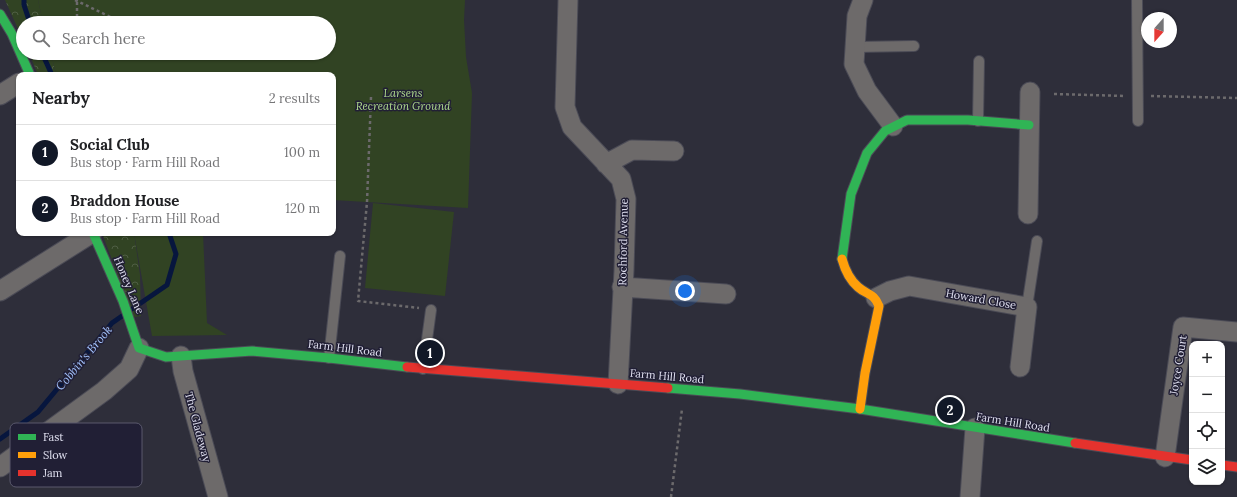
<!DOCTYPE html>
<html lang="en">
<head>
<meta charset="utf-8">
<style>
  :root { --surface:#fff; --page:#f2f2f2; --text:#202124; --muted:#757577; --line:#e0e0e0; --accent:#111827 }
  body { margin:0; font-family:Lora,serif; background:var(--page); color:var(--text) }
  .controls { position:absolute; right:12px; bottom:12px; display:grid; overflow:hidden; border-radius:8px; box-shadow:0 1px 3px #0004 }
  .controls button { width:36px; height:36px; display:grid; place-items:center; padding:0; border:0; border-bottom:1px solid var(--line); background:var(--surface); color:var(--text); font:20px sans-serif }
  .compass { position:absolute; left:1141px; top:12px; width:36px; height:36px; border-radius:50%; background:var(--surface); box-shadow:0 1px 3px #0004; rotate:201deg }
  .you { position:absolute; left:685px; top:291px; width:14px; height:14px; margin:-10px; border:3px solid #fff; border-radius:50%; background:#1a73e8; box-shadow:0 0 0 6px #1a73e833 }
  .badge { display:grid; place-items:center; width:26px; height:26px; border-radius:50%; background:var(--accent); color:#fff; font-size:13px; font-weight:700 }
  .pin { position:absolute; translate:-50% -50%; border:2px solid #fff; box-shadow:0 1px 4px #0006 }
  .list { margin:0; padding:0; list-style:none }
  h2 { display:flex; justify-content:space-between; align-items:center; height:52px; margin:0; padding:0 16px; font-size:17px }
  h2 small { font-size:13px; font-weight:400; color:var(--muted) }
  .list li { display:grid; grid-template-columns:26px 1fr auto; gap:12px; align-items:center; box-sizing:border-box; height:56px; padding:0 16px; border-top:1px solid var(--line) }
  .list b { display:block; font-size:15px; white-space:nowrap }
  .list p { margin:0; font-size:13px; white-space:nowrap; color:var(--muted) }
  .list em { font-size:13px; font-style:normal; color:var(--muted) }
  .icon { flex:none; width:22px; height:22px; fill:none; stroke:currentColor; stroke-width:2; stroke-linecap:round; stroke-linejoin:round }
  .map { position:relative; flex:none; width:1237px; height:497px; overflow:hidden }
  .search { position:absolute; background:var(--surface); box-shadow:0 1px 3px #0004; left:16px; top:16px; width:320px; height:44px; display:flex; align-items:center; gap:10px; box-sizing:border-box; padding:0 14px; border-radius:22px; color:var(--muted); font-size:15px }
  .panel { position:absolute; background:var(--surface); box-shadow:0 1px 3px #0004; left:16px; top:72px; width:320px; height:164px; border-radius:8px }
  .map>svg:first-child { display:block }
  .green { fill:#314323 }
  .forest { fill:url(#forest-crowns) }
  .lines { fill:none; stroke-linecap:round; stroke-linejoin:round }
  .stream { stroke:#07163e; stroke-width:5 }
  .lane-casing { stroke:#4b4b56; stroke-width:12 }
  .street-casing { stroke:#4b4b56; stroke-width:21 }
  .fast-casing { stroke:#4b4b56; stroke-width:11 }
  .slow-casing { stroke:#4b4b56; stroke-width:11 }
  .jam-casing { stroke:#4b4b56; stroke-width:11 }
  .path { stroke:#6c6a6c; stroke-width:2.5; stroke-dasharray:3 3; stroke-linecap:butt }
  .lane { stroke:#6d6a6a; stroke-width:10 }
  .street { stroke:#6d6a6a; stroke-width:19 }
  .fast { stroke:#30b455; stroke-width:9 }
  .slow { stroke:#ff9f0a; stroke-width:9 }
  .jam { stroke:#e5322d; stroke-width:9 }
  .labels { text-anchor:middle; stroke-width:3; stroke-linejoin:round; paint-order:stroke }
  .park-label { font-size:11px; font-style:italic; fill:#afdb8d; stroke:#211f35 }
  .street-label { font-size:11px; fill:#e0e0f0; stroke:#211f35 }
  .water-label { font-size:12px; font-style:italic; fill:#a4c4ff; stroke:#211f35 }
  .key { fill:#211f35; stroke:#5a596d; stroke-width:1 }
  .key-label { font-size:11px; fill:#e0e0f0 }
</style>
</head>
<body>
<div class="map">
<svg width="1237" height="497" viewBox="0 0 1237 497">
  <defs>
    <pattern id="forest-crowns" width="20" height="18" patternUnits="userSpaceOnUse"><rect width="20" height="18" fill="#314323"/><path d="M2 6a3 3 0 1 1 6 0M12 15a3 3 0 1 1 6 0" fill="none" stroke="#4f5e43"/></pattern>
  </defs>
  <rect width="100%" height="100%" fill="#2e2e3a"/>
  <path class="green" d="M 38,0 L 465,0 L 464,20 L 466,57 L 472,93 L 468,208 L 333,200 L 333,75 L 56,75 L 51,53 L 329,53 L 329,23 L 43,23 Z
    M 373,203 L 454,212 L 445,296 L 365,288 Z
    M 134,233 L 203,233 L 207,323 L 227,335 L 152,336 Z"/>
  <path class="forest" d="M 5,0 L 38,0 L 43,23 L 23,23 L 23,40 Z
    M 29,53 L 51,53 L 56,75 L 38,75 Z
    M 102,233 L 134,233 L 140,275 L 141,316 L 134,317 Z"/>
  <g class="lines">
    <path class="stream" d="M 24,0 L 24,5 L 30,23
      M 42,53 L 52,75
      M 132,309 L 167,285 L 176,254 L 169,233
      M 0,439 L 38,412 L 112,323 L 122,316"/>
    <g class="lane-casing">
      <path id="lane" d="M 1137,0 L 1138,121
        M 855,47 L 914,46
        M 978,121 L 979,61
        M 1027,307 L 1037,241
        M 329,358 L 340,256
        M 423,369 L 431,310"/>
    </g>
    <g class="street-casing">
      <path id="street" d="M 568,0 L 565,107 L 572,127 L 621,179 L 626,199 L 624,270 L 618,384
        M 863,0 L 857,16 L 854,64 L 867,91 L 893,126
        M 0,95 L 19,83
        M 606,164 L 632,150 L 674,151
        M 1028,214 L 1030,92
        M 622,287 L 726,294
        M 0,291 L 92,233
        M 876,298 L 890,291 L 909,286 L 1027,307 L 1020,367
        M 181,356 L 183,371 L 218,497
        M 1165,457 L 1183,327 L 1237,332
        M 0,467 L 104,391 L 129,369 L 139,348
        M 970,497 L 975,428"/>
    </g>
    <g class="fast-casing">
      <path id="fast" d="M 0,14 L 12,34 L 30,75
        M 93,233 L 123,301 L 139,348 L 166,357 L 252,351 L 329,358 L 407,367
        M 842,259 L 851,194 L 867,153 L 885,131 L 907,120 L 968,120 L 1029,125
        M 668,388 L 740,394 L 860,409 L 1075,443"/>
    </g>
    <g class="slow-casing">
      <path id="slow" d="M 842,259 C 845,270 850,280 858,287 C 867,295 874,293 879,306 L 865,373 L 860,409"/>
    </g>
    <g class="jam-casing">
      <path id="jam" d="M 407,367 L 668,388
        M 1075,443 L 1192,460
        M 1222,465 L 1237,467"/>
    </g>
    <path class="path" d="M 75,0 L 123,23
      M 77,23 L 77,1
      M 1054,94 L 1126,96
      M 1151,96 L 1237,98
      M 371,97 L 367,202 L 358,301 L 419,308
      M 671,497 L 682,409"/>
    <use href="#lane" class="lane"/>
    <use href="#street" class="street"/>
    <use href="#fast" class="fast"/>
    <use href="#slow" class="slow"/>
    <use href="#jam" class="jam"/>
  </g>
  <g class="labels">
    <g class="park-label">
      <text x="403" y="97">Larsens<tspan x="403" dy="13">Recreation Ground</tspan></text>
    </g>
    <g class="street-label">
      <text transform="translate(623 242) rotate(-89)" y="4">Rochford Avenue</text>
      <text transform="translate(129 285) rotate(67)" y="4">Honey Lane</text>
      <text transform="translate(981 299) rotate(10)" y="4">Howard Close</text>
      <text transform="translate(345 348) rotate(7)" y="4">Farm Hill Road</text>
      <text transform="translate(1178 365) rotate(-81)" y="4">Joyce Court</text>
      <text transform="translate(667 376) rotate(5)" y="4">Farm Hill Road</text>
      <text transform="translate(1013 422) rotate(9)" y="4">Farm Hill Road</text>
      <text transform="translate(198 427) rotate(75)" y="4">The Gladeway</text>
    </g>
    <g class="water-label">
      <text transform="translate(84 358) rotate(-50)" y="4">Cobbin's Brook</text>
    </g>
  </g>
  <rect x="10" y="423" width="132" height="64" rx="6" class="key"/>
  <rect x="18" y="434" width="18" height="6" fill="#30b455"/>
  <rect x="18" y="452" width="18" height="6" fill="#ff9f0a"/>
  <rect x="18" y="470" width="18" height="6" fill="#e5322d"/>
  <g class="key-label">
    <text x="43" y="441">Fast</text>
    <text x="43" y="459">Slow</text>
    <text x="43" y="477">Jam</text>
  </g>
</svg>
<div class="controls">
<button>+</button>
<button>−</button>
<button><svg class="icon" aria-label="locate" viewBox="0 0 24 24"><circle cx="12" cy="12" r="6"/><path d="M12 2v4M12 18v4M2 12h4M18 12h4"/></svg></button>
<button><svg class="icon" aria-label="layers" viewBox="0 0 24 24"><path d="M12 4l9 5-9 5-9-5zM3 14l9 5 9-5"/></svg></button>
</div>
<svg class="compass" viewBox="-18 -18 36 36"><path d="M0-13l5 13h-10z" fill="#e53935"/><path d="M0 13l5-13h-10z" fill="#757577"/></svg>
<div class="you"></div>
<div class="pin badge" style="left:430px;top:353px">1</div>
<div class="pin badge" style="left:950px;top:410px">2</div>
<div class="search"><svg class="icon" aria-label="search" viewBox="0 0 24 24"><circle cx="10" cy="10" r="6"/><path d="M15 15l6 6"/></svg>Search here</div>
<section class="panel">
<h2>Nearby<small>2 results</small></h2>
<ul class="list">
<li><span class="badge">1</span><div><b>Social Club</b><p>Bus stop · Farm Hill Road</p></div><em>100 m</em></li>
<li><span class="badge">2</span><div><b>Braddon House</b><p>Bus stop · Farm Hill Road</p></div><em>120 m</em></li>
</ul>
</section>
</div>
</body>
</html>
